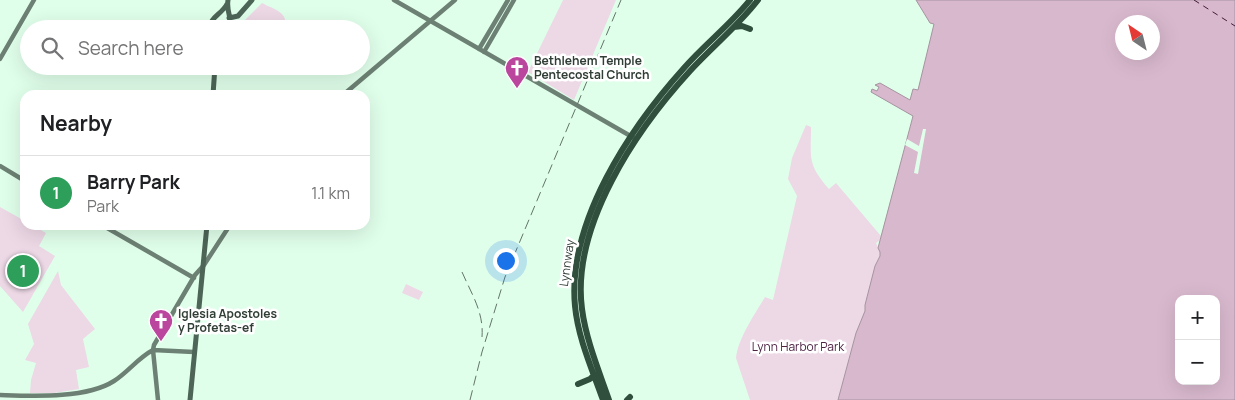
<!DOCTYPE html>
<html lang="en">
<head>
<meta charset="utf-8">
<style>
  :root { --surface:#fff; --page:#f6f6f6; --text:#202124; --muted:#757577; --line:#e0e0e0; --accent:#7c3aed }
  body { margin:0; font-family:Manrope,sans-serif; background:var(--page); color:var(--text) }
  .controls { position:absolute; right:15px; bottom:15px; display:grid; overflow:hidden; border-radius:10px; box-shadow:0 5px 20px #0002 }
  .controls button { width:45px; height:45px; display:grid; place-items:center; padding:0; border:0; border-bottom:1px solid var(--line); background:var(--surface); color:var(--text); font:25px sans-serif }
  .compass { position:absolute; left:1115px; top:15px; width:45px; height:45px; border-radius:50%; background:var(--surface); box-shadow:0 5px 20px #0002; rotate:325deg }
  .you { position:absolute; left:505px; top:260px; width:18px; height:18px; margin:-12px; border:4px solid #fff; border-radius:50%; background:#1a73e8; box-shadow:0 0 0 8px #1a73e833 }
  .badge { display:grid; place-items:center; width:32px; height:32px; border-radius:50%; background:var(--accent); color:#fff; font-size:16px; font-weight:700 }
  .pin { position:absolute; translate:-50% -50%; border:2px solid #fff; box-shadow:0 1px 5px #0006 }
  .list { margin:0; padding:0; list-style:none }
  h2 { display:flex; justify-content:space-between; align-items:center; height:65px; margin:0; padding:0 20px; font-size:21px }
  h2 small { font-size:16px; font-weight:400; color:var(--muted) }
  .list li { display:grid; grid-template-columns:32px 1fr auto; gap:15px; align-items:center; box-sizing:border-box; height:75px; padding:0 20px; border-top:1px solid var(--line) }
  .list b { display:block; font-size:19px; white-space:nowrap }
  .list p { margin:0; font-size:16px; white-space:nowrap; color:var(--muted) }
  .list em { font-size:16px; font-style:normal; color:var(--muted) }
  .icon { flex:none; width:28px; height:28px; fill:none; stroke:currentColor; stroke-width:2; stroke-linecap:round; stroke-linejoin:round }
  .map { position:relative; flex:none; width:1235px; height:400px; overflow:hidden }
  .search { position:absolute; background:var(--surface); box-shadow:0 5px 20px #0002; left:20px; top:20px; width:350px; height:55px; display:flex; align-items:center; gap:12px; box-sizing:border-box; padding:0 18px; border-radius:28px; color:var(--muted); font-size:19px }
  .panel { position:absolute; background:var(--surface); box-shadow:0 5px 20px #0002; left:20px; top:90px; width:350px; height:140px; border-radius:15px }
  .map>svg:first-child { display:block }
  .green { fill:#edd8e6 }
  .water { fill:#d8b8cd; stroke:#a693a0; fill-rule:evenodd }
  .pier { fill:#e0ffeb }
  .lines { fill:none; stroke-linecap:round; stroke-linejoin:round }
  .ferry { stroke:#441b39; stroke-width:1; stroke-dasharray:6 5; stroke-linecap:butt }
  .secondary { stroke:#6c8173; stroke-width:4.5 }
  .primary { stroke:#4c6556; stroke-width:5 }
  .highway { stroke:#314f3d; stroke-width:6 }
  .rail { stroke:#627468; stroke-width:1; stroke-dasharray:10 5; stroke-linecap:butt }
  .labels { text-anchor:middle; stroke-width:5; stroke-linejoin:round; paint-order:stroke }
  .poi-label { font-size:12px; font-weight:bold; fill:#313e36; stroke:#fff; text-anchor:start }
  .street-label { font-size:12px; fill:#313e36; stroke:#fff }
  .park-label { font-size:12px; fill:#4d2342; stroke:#fff }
</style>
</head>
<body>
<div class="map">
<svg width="1235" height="400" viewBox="0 0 1235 400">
  <rect width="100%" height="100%" fill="#e0ffeb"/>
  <path class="green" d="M 563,0 L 616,0 L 574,100 L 528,72 Z
    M 262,3 C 275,10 289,12 285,29 L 248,29 L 242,23 Z
    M 806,125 L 811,127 C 811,158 807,164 829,189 L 836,183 L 881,236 L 880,240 L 876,243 L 880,252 L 880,256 L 875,266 L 865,305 L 865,311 L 856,333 L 838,400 L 750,400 L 736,358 C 738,338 755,314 765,297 L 773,300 L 797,196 L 788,179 L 792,158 Z
    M 0,207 L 25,221 L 25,225 L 32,225 L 46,233 L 39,246 L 55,256 L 23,312 L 0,286 Z
    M 58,271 L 61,285 L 95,329 L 83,339 L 89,367 L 76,370 L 79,389 L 54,393 L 30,393 L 31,380 L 36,363 L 25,360 L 34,344 L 28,324 Z
    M 406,284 L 423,292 L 419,300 L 402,293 Z"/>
  <path class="water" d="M 916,0 L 1235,0 L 1235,400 L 838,400 L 856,333 L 865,311 L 865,305 L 875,266 L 880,256 L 880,252 L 878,248 L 913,116 L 871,92 L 872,89 L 877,91 L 879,87 L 875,85 L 880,83 L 910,100 L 913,89 L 918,90 L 934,24 L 930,23 ZM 1122,22 L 1152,22 L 1152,52 L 1122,52 ZM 1179,299 L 1216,299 L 1216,381 L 1179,381 Z"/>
  <path class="pier" d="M 923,129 L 926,129 L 918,174 L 914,173 L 918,152 L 905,145 L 907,139 L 919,146 Z"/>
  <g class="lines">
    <path class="ferry" d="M 1194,0 L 1235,26"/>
    <path class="secondary" d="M 394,0 L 634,138
      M 479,49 L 508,0
      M 484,52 L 514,0
      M 0,59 L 34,0
      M 343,95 L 455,0
      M 0,166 L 25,181
      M 102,225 L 194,278
      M 153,350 L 158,400
      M 153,350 L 194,352
      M 0,395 C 32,396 86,399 114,381 C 128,372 138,358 153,350 L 154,345 L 195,275 L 204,265 L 230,225"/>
    <path class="primary" d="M 228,0 C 226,11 232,19 231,29
      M 229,18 L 238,16 L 252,0
      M 209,29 C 210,17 222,14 227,4
      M 213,95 L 215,66
      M 190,400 L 207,225"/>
    <path class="highway" d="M 734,27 L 742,26 L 750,29
      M 578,384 L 590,379 L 594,375
      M 603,400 C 592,369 578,338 575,306 C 567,222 630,128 684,68 C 705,44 730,25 750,0
      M 609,400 C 599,371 586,340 582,309 C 571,226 636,130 690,71 C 712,47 738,26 758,0
      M 627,400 L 630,397"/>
    <path class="rail" d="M 462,272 C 471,293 484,312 482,337
      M 470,400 L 482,352 L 505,277 L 621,0"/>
  </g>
  <defs>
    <g id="church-pin" transform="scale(1.25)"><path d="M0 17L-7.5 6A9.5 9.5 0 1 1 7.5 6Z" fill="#bb469e" stroke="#fff"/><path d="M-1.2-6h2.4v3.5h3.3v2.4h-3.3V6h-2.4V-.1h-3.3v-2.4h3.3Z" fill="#fff"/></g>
  </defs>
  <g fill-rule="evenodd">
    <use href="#church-pin" x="517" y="68"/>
    <use href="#church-pin" x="161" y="321"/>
  </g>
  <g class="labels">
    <g class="poi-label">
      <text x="534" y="65">Bethlehem Temple<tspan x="534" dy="14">Pentecostal Church</tspan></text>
      <text x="178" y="318">Iglesia Apostoles<tspan x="178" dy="14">y Profetas-ef</tspan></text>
    </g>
    <g class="street-label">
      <text transform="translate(567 263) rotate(-82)" y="4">Lynnway</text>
    </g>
    <g class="park-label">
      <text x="798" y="351">Lynn Harbor Park</text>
    </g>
  </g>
</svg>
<div class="controls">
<button>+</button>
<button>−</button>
</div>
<svg class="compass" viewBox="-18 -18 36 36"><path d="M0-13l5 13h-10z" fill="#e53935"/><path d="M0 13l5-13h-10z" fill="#757577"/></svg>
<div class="you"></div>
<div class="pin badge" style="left:23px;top:271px;background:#2e9e5b">1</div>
<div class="search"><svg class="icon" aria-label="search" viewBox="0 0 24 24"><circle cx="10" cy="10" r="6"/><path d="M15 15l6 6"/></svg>Search here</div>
<section class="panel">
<h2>Nearby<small></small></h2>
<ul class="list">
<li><span class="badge" style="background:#2e9e5b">1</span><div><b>Barry Park</b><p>Park</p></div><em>1.1 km</em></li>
</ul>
</section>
</div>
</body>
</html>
